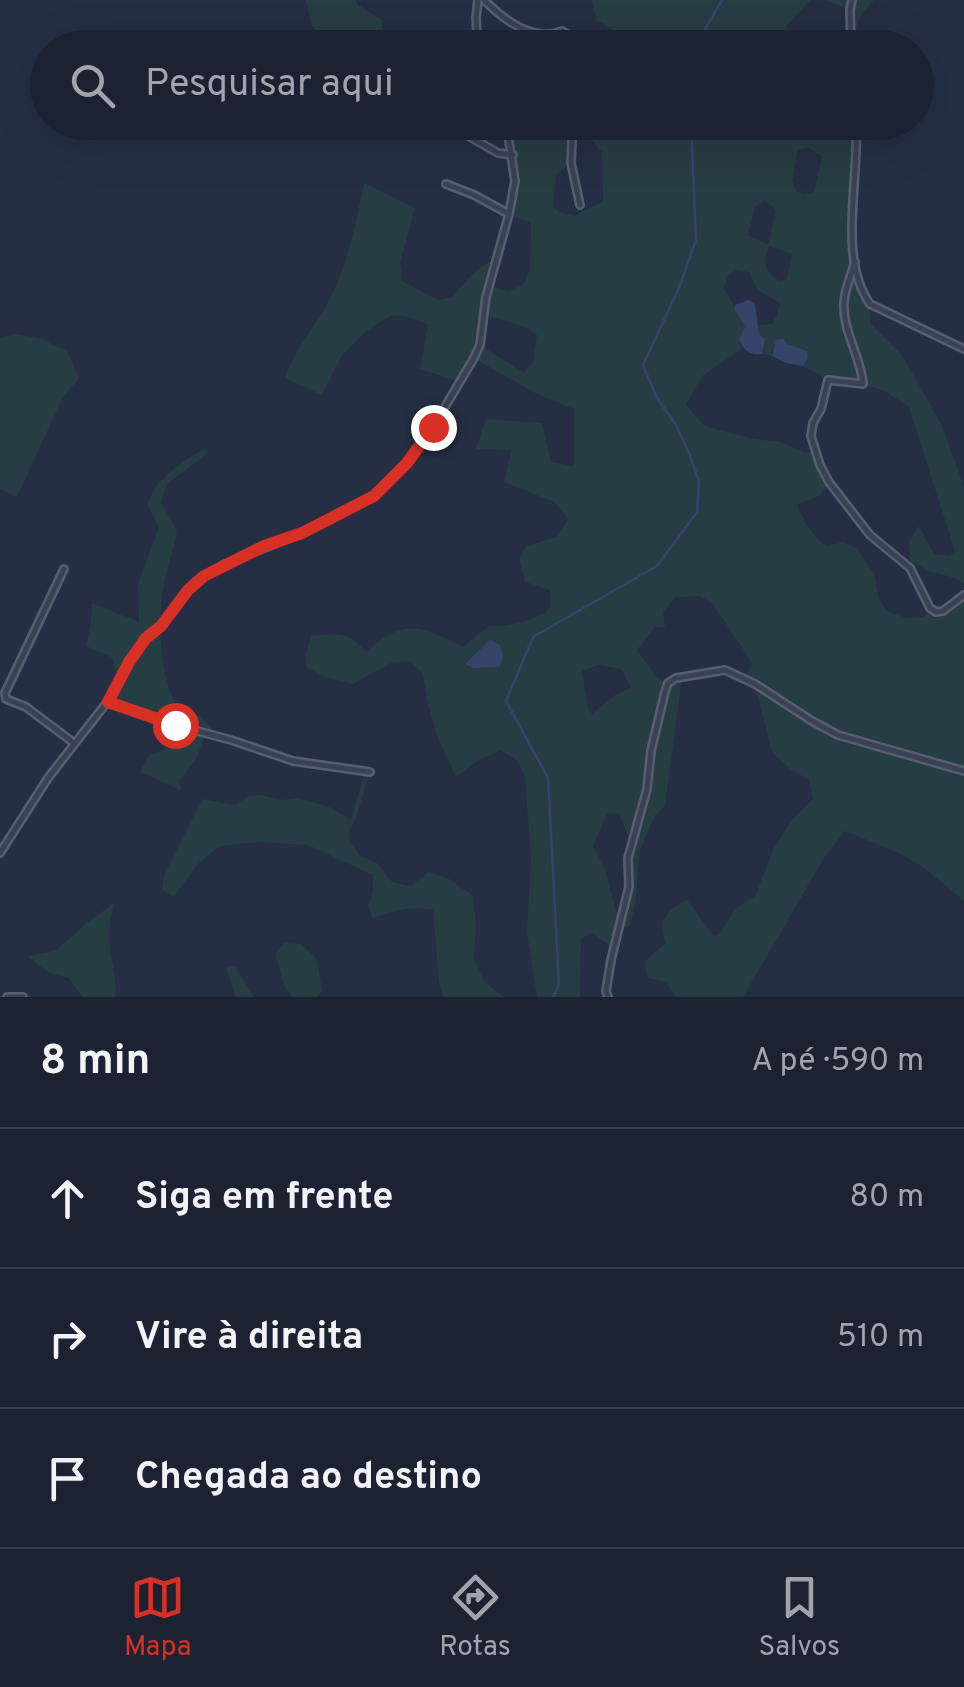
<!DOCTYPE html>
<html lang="pt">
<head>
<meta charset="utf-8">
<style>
  :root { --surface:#1c2232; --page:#252a3a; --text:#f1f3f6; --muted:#a0a4ac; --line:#3a3f4d; --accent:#d93025 }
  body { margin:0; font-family:Overpass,sans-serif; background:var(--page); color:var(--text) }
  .stop { position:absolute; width:30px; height:30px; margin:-22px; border:8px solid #d93025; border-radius:50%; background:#fff }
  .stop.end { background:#d93025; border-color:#fff; box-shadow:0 2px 10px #0008 }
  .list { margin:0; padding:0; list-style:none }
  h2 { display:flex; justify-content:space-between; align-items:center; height:130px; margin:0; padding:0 40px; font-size:42px }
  h2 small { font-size:32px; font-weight:400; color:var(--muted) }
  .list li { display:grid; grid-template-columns:65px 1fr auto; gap:30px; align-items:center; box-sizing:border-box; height:140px; padding:0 40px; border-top:2px solid var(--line) }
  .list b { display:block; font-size:38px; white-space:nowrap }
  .list em { font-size:32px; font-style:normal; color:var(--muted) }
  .icon { flex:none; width:55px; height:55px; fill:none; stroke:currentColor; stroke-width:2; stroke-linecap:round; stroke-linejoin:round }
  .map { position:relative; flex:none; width:964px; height:997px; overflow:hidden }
  .search { position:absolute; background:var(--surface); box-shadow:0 10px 40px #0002; left:30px; right:30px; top:30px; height:110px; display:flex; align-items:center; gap:25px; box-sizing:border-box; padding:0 35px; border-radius:55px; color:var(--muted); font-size:38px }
  .sheet { height:550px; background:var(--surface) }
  nav { display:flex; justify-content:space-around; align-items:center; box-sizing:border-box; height:140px; border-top:2px solid var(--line); background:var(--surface); font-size:28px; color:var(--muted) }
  nav a { display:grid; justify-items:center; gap:5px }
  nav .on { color:var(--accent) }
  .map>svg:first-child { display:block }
  .green { fill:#273d44; fill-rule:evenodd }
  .water { fill:#35456a }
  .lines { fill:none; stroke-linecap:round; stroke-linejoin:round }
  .stream { stroke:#35456a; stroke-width:2.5 }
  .minor-casing { stroke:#575e70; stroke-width:10 }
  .minor { stroke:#394153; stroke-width:5 }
  .route { stroke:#d93025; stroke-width:12 }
</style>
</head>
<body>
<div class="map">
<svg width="964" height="997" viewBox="0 0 964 997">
  <rect width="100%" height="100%" fill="#252e43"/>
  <path class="green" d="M 306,0 L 356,0 L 357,4 L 383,21 L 379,47 L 328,47 L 312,26 Z
    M 592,0 L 811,0 L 787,25 L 780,39 L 790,41 L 793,48 L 619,47 L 619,33 L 596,20 Z
    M 825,0 L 874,0 L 861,15 L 851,43 L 850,10 Z
    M 547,122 L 856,123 L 853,248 L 861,290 L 870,304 L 871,324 L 903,356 L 942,426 L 964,487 L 964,584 L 955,578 L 932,572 L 910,561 L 909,542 L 919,526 L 934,554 L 950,556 L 955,551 L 909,407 L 885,391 L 863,384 L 828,380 L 803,366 L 808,358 L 807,351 L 787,344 L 772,350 L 772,356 L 762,354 L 765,339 L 759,334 L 757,325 L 772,324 L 777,315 L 780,303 L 757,290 L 749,272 L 736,270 L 727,277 L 724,288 L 746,326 L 739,339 L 743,348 L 702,376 L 686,405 L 705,426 L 753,439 L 781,442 L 805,453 L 814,451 L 829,482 L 821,495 L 797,505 C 803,520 813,537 827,546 L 843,542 L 857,548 L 874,574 L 879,599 L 887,611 L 906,618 L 923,617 L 930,608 L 943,611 L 964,595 L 964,901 L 923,867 L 899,853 L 845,831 L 824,858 L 743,997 L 675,997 L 667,982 L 648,978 L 644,962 L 665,944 L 662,922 L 671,909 L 687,900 L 714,936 L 721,932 L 736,908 L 755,896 L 774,848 L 791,821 L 813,799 L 809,780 L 790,769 L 772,752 L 755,684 L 744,678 L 753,664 L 712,603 L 700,596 L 676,597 L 663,612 L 665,628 L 655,627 L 637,650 L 657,678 L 668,683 L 682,677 L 665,806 L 655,815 L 639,853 L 636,900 L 630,926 L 620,929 L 615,948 L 591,933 L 581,939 L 580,997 L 537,997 L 527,932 L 531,858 L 525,775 L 517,761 L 501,750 L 479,760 L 456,777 L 437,736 L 427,701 L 423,674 L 410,661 L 391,663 L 353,684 L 326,677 L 306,667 L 306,653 L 311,636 C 339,634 347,630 366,652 C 403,618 421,625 463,647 L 489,626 L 504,626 L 523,622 L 545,613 L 550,606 L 550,590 L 525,582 L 519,559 L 526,546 L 556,537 L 569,519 L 554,502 L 504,482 L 511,450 L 476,449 L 486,419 L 542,423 L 551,462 L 574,466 L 574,409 L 537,394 L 475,359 L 460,382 L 420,369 L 428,325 L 409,317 L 391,315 L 364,333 L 341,357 L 322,395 L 285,378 C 295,348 317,325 331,296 C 349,260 356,222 364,183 L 415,208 L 400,263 L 402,281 L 438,300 L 453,297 C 465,281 478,266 497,258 L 489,286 L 508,291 L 523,285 L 530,269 L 531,223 L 509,214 L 515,181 L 507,126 L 544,126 ZM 573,132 L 588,137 L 602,152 L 603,201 L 574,216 L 559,212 L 553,206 L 556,175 L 571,163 ZM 808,148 L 822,156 L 814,193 L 804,194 L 796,191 L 792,180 L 798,150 ZM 765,201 L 776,210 L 768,245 L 748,235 L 755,207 ZM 769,246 L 792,254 L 787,279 L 780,281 C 763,272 763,263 769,246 ZM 484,314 L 527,328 L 537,335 L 533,362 L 524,373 L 480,345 ZM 598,665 L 621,669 L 631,688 L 615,695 L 592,714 L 588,709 L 582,671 ZM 619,813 L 631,843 L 629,887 L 620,926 L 605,869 L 593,846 L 607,814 Z
    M 14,334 L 39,338 L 67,351 L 79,378 L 62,399 L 17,497 L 0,489 L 0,338 Z
    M 205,448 L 207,454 L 167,484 L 161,502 L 177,532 C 174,548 169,563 165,579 C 157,620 158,676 180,712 L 201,716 L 219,737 L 206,734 L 196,759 L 179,781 L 181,790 L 140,772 L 149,755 C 170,748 170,746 174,725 L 108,701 L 120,679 L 114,668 L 113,658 L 86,646 L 90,628 L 92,603 L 139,622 L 138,584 L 159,527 L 147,504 C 158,476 181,463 205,448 Z
    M 365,771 L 370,772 L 356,818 L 349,831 L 350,842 L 360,856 L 377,863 L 392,882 L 410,886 L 429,872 L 449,879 L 473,896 L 476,923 L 474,960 L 485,983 L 504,997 L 443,997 L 439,982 L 433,910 C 412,905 393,911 373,918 L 368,906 L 373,892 L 373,875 L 308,845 L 258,842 L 220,846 L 199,863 L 174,896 L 162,890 L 164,876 L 202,799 L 235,805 L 248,796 L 260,795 L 284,800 L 298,798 L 332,808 L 351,820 Z
    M 114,903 C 111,918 108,931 110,946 C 111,963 118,980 115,997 L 82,997 L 69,978 L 49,973 L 27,956 L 55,951 L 88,922 Z
    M 284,943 L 301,944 L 317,959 L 322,991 L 317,997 L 292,997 L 284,985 L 275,954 Z
    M 235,966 L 254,997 L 236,997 L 226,967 Z"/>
  <path class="water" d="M 749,300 L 755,304 L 759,334 L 765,339 L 762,354 C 749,355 744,351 739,339 L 745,326 L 735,310 L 735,305 Z
    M 784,339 L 787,344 L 807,351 L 808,358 L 803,366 L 786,363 L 772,356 L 776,340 Z
    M 490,640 L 500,645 C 503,654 504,659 499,667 L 473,668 L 465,664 Z"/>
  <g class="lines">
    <path class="stream" d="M 694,48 L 722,0
      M 553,997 L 559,985 L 548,778 L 506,701 L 533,637 L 657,566 L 697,512 L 699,481 L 689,453 L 676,425 L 657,398 L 643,365 L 679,288 L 696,240 L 691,122"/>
    <g class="minor-casing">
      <path id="minor" d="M 484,0 C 504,20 533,43 562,31 L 575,39 L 575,48
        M 478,48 L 476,18 L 478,0
        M 851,48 L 850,10 L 852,0
        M 444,122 L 498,153 L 513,155
        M 573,122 L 571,163 L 580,205
        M 856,122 C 860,178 837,257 870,304 L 964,349
        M 446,184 L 474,195 L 509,214
        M 855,262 C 851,275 845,289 844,302 C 842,331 861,356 863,384 L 828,380 L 821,409 L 813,423 L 811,436 L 820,465 L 829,482 L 870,535 L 910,568 L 930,608 L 936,612 L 943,611 L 964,595
        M 64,569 L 5,693 L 6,699 L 26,707 L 74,743
        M 108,701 L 175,725 L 231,740 L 293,761 L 370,772
        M 0,853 L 48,778 L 108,701 L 129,663 L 146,638 L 161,625 L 188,590 L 204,576 L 223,565 L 301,533 L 374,496 L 407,463 L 433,427 L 474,358 L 480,345 L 486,297 L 509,214 L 515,181 L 506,122
        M 7,997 L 23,997
        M 608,997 L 606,991 L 611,960 L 629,887 L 628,858 L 647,789 L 651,751 L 665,692 L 668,683 L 676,678 L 725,670 L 755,684 L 812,721 L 838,735 L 964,771"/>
    </g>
    <use href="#minor" class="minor"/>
  </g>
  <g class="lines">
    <path class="route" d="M 175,725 L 108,702 L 129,662 L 146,638 L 161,626 L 188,590 L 204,576 L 264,546 L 302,533 L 374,496 L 407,463 L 433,427"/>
  </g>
</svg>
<div class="stop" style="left:175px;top:725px"></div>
<div class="stop end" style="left:433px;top:427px"></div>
<div class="search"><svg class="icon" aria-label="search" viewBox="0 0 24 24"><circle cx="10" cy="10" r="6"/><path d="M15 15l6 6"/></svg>Pesquisar aqui</div>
</div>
<section class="sheet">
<h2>8 min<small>A pé · 590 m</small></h2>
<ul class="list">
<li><svg class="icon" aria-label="ahead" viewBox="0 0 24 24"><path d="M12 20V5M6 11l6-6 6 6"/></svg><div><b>Siga em frente</b></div><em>80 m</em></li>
<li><svg class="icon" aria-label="right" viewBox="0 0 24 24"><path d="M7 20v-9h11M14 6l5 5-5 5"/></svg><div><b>Vire à direita</b></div><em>510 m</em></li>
<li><svg class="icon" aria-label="arrive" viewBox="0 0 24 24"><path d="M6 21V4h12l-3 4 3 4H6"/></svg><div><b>Chegada ao destino</b></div></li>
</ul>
</section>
<nav>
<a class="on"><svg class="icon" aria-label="map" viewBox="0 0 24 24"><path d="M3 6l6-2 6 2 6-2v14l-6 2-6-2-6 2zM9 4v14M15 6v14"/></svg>Mapa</a>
<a><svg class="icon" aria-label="directions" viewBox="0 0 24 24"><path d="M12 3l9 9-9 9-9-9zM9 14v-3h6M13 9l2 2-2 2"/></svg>Rotas</a>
<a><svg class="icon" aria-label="saved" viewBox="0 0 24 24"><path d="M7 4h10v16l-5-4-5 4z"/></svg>Salvos</a>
</nav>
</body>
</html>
